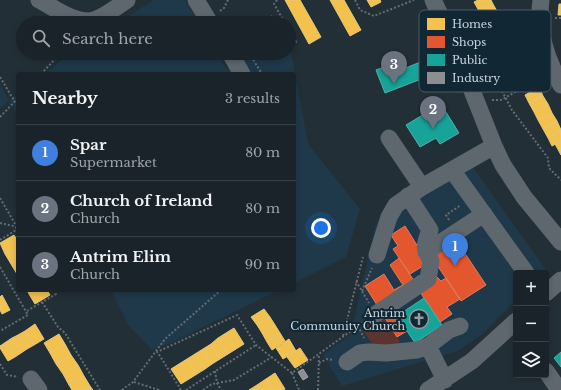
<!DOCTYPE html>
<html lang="en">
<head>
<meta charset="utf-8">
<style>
  :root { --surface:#1a2329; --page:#272f35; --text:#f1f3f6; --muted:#9fa4a8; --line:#384046; --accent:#8e9ba3 }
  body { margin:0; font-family:"Libre Baskerville",serif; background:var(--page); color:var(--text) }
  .controls { position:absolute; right:12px; bottom:12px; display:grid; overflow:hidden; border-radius:4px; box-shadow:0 2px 6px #0003 }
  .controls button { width:36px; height:36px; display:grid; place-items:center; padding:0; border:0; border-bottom:1px solid var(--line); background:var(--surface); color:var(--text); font:20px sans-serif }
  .you { position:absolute; left:321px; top:228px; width:14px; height:14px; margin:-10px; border:3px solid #fff; border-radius:50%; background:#1a73e8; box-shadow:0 0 0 6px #1a73e833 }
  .badge { display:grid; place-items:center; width:26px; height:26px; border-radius:50%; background:var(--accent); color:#fff; font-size:13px; font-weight:700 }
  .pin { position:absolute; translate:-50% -33px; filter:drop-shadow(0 1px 2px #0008) }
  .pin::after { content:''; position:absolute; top:21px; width:14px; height:12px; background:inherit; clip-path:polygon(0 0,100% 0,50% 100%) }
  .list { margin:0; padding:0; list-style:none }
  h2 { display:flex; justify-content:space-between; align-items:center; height:52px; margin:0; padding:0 16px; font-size:17px }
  h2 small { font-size:13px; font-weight:400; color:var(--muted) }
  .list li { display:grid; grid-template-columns:26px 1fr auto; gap:12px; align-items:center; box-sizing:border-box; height:56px; padding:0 16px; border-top:1px solid var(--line) }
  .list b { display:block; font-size:15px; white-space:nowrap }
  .list p { margin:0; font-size:13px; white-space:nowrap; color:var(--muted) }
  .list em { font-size:13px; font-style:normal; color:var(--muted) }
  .icon { flex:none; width:22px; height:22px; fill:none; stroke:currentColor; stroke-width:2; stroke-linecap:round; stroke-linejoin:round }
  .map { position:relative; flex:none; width:561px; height:390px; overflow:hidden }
  .search { position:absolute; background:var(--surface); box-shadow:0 2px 6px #0003; left:16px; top:16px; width:280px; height:44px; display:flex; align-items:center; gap:10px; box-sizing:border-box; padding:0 14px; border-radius:22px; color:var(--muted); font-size:15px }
  .panel { position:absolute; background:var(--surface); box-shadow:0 2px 6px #0003; left:16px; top:72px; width:280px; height:220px; border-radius:4px }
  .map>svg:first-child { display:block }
  .built { fill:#1f394a }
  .green { fill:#5b3330 }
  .homes { fill:#f2c14e; stroke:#e5c779 }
  .shops { fill:#e4572e; stroke:#dc7d62 }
  .public { fill:#17a398; stroke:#4cb2ad }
  .industry { fill:#8d8d92; stroke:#9fa3a8 }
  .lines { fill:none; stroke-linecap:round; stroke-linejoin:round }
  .path { stroke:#646c72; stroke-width:2; stroke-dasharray:2 2; stroke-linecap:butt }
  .minor { stroke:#5e676d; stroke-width:17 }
  .labels { text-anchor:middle; stroke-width:4; stroke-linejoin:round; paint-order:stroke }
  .poi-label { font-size:11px; fill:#c8d5dd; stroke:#112734; text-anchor:end }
  .key { fill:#112734; stroke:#485b67; stroke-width:1 }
  .key-label { font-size:11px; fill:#c8d5dd }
</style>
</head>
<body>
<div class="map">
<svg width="561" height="390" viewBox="0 0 561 390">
  <rect width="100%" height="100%" fill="#232f37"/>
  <path class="built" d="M 153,0 L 185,0 L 199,23 L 119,23 Z
    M 290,47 L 308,144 L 360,209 L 346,257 L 294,283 L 294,74 L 46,74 L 69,53 L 217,53 L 227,70 L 250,56 L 264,53 L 289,53 Z
    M 0,85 L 9,100 L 18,95 L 18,116 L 9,100 L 0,109 Z
    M 465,156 L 546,270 L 543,273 L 516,273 L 516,300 L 483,334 L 457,351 L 342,386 L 323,355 L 351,334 L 375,227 L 389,200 L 408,187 Z
    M 111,290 L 279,290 L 173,342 L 152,350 L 128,325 Z"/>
  <path class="green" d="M 382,313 L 400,342 L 388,348 L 374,347 L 361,327 Z"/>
  <path class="homes" d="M 285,0 L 300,0 L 321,37 L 309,44 Z
    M 330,0 L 344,0 L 361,30 L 350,36 Z
    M 367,0 L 380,0 L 381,2 L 371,7 Z
    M 478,0 L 491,0 L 493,4 L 479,11 L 474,2 Z
    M 493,4 L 498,13 L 484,21 L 479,11 Z
    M 559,4 L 561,4 L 561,15 L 558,15 Z
    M 272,16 L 276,23 L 264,23 L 263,21 Z
    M 539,87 L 543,96 L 529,103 L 525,95 Z
    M 543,96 L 548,104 L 534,112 L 529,103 Z
    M 548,104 L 552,113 L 538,120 L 534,112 Z
    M 552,113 L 557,121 L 543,129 L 538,120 Z
    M 557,121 L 561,130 L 548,138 L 543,129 Z
    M 561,130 L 561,141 L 552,146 L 548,138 Z
    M 561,141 L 561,155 L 555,144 Z
    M 14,235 L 18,241 L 18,246 L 5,254 L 0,243 Z
    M 18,246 L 18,260 L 11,264 L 5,254 Z
    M 18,260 L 18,273 L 17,274 L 11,264 Z
    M 27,290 L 35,290 L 29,294 Z
    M 35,290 L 47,290 L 50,295 L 35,304 L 29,294 Z
    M 2,295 L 10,310 L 2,314 L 0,310 L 0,297 Z
    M 264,309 L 270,317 L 257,325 L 251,317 Z
    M 270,317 L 275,325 L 262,333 L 257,325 Z
    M 35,324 L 44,339 L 34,345 L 25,331 Z
    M 275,325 L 280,333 L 267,342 L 262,333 Z
    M 234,328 L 244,344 L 236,349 L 226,333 Z
    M 25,331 L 34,345 L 27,349 L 18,335 Z
    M 226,333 L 236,349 L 228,354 L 218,338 Z
    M 280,333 L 285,341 L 272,350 L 267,342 Z
    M 59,334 L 65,344 L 50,353 L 44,343 Z
    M 18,335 L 27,349 L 21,353 L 12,338 Z
    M 12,338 L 21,353 L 15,357 L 6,342 Z
    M 218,338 L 228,354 L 220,359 L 211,344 Z
    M 289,339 L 296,351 L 283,359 L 276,348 Z
    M 6,342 L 15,357 L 8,361 L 0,348 L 0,346 Z
    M 65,344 L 71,355 L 56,364 L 50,353 Z
    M 211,344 L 220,359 L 212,364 L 203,349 Z
    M 300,348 L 308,360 L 295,368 L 287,357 Z
    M 203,349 L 212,364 L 205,369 L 195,354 Z
    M 195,354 L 205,369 L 197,374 L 187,359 Z
    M 71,355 L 78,365 L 63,374 L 56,364 Z
    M 187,359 L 197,374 L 189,379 L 179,364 Z
    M 179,364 L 189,379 L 181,384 L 171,369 Z
    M 78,365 L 84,376 L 69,385 L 63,374 Z
    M 275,373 L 285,389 L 283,390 L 273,390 L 266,379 Z
    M 84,376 L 90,386 L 84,390 L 72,390 L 69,385 Z
    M 266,379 L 273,390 L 260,390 L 257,385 Z
    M 257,385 L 260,390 L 249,390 Z
    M 90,386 L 93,390 L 84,390 Z"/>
  <path class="shops" d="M 405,226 L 428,263 L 410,274 L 393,249 L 398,246 L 391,235 Z
    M 454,237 L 486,285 L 461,301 L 429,253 Z
    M 399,258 L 416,284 L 379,308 L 365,286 L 384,274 L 394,290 L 403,285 L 390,265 Z
    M 437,277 L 441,281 L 446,278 L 460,299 L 447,307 L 452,314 L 440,322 L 418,289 Z
    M 391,307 L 407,331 L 397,337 L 382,313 Z"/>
  <path class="public" d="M 423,61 L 429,76 L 385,93 L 376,70 L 395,63 L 398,71 Z
    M 441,104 L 459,133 L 440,144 L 436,138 L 420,147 L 406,125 Z
    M 424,298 L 442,325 L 415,343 L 397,316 Z
    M 561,352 L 561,367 L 554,358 Z"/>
  <path class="industry" d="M 303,369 L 308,377 L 303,380 L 298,372 Z"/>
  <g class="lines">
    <path class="path" d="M 277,0 L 274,4 L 285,23
      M 355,0 L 360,10 L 374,16 L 414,0
      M 220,11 L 224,8 L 228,0
      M 555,18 L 561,18
      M 289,30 L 296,42 L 289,43
      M 472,52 L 483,55 L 512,110 L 548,158 L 549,168 L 561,180
      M 249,53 L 262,74
      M 41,74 L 61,53
      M 0,77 L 15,102
      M 492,100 L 501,100 L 542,77
      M 0,117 L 18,98
      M 294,126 L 294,128
      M 0,198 L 18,229
      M 449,220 L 446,215 L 461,205
      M 0,223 L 13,226 L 18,229
      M 0,240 L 18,229
      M 0,267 L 28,315 L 0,331
      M 356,281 L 369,303
      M 362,291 L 372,268
      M 42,302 L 58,327 L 65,333 L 100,390
      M 27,311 L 56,294 L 54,290
      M 358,326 L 364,338
      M 343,336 L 363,257
      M 319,363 L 327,359 L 333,360
      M 0,364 L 7,375 L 18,377
      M 215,371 L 217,383 L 221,390
      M 292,373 L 299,390
      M 134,382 L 159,390
      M 122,390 L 133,382 L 165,339 L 221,290
      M 181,390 L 160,356 L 157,352 L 237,315 L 256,345 L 292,373 L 365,321
      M 186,390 L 256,345
      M 203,390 L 212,384 L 234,380 L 272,357
      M 318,390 L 319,354"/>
    <path class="minor" d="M 39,0 C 55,8 76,25 94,20 C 106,16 117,7 127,0
      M 196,0 L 210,23
      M 433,0 L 450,35 L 494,146 L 503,165 L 524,197 L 561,242
      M 541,0 C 537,31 546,58 561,85
      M 230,53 L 242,74
      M 435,57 L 456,49
      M 389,138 L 422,187
      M 452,170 L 526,273
      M 426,252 L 484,214
      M 377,255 L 389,217 L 396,205 L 422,187 L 494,146
      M 546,293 L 561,280
      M 376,314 L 428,279 L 431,261 C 423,246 424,246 430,230 L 408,196
      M 428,346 L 445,380
      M 347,362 L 360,353 L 368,352 L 386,353 L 417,350 L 428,346 L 449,330 L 460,326
      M 546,371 L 557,387
      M 31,379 L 39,390
      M 428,390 L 472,361 L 516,321"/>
  </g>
  <defs>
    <g id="church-ring" transform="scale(1)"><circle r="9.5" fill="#112734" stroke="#8e9ba3" stroke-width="1.5"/><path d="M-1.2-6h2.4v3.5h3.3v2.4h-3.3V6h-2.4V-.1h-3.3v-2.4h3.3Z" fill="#8e9ba3"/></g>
  </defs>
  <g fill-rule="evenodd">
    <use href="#church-ring" x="419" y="319"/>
  </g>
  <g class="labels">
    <g class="poi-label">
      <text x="405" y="317">Antrim<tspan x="405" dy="13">Community Church</tspan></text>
    </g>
  </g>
  <rect x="419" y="10" width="132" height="82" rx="6" class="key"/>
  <rect x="427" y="18" width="18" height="12" fill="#f2c14e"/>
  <rect x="427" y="36" width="18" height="12" fill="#e4572e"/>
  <rect x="427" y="54" width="18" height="12" fill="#17a398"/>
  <rect x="427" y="72" width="18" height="12" fill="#8d8d92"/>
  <g class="key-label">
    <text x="452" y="28">Homes</text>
    <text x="452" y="46">Shops</text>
    <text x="452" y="64">Public</text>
    <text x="452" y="82">Industry</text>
  </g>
</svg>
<div class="controls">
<button>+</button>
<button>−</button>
<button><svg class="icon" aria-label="layers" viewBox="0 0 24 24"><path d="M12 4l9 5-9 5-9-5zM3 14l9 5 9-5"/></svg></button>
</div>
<div class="you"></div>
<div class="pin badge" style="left:455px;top:266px;background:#3f7fe0">1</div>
<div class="pin badge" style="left:433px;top:129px;background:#6b7280">2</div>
<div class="pin badge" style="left:394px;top:84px;background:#6b7280">3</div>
<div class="search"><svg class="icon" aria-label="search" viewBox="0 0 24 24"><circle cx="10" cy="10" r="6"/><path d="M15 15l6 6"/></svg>Search here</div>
<section class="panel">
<h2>Nearby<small>3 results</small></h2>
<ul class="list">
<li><span class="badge" style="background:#3f7fe0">1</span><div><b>Spar</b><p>Supermarket</p></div><em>80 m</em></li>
<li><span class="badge" style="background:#6b7280">2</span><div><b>Church of Ireland</b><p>Church</p></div><em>80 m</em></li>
<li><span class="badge" style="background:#6b7280">3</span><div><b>Antrim Elim</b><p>Church</p></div><em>90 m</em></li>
</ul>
</section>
</div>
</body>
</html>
